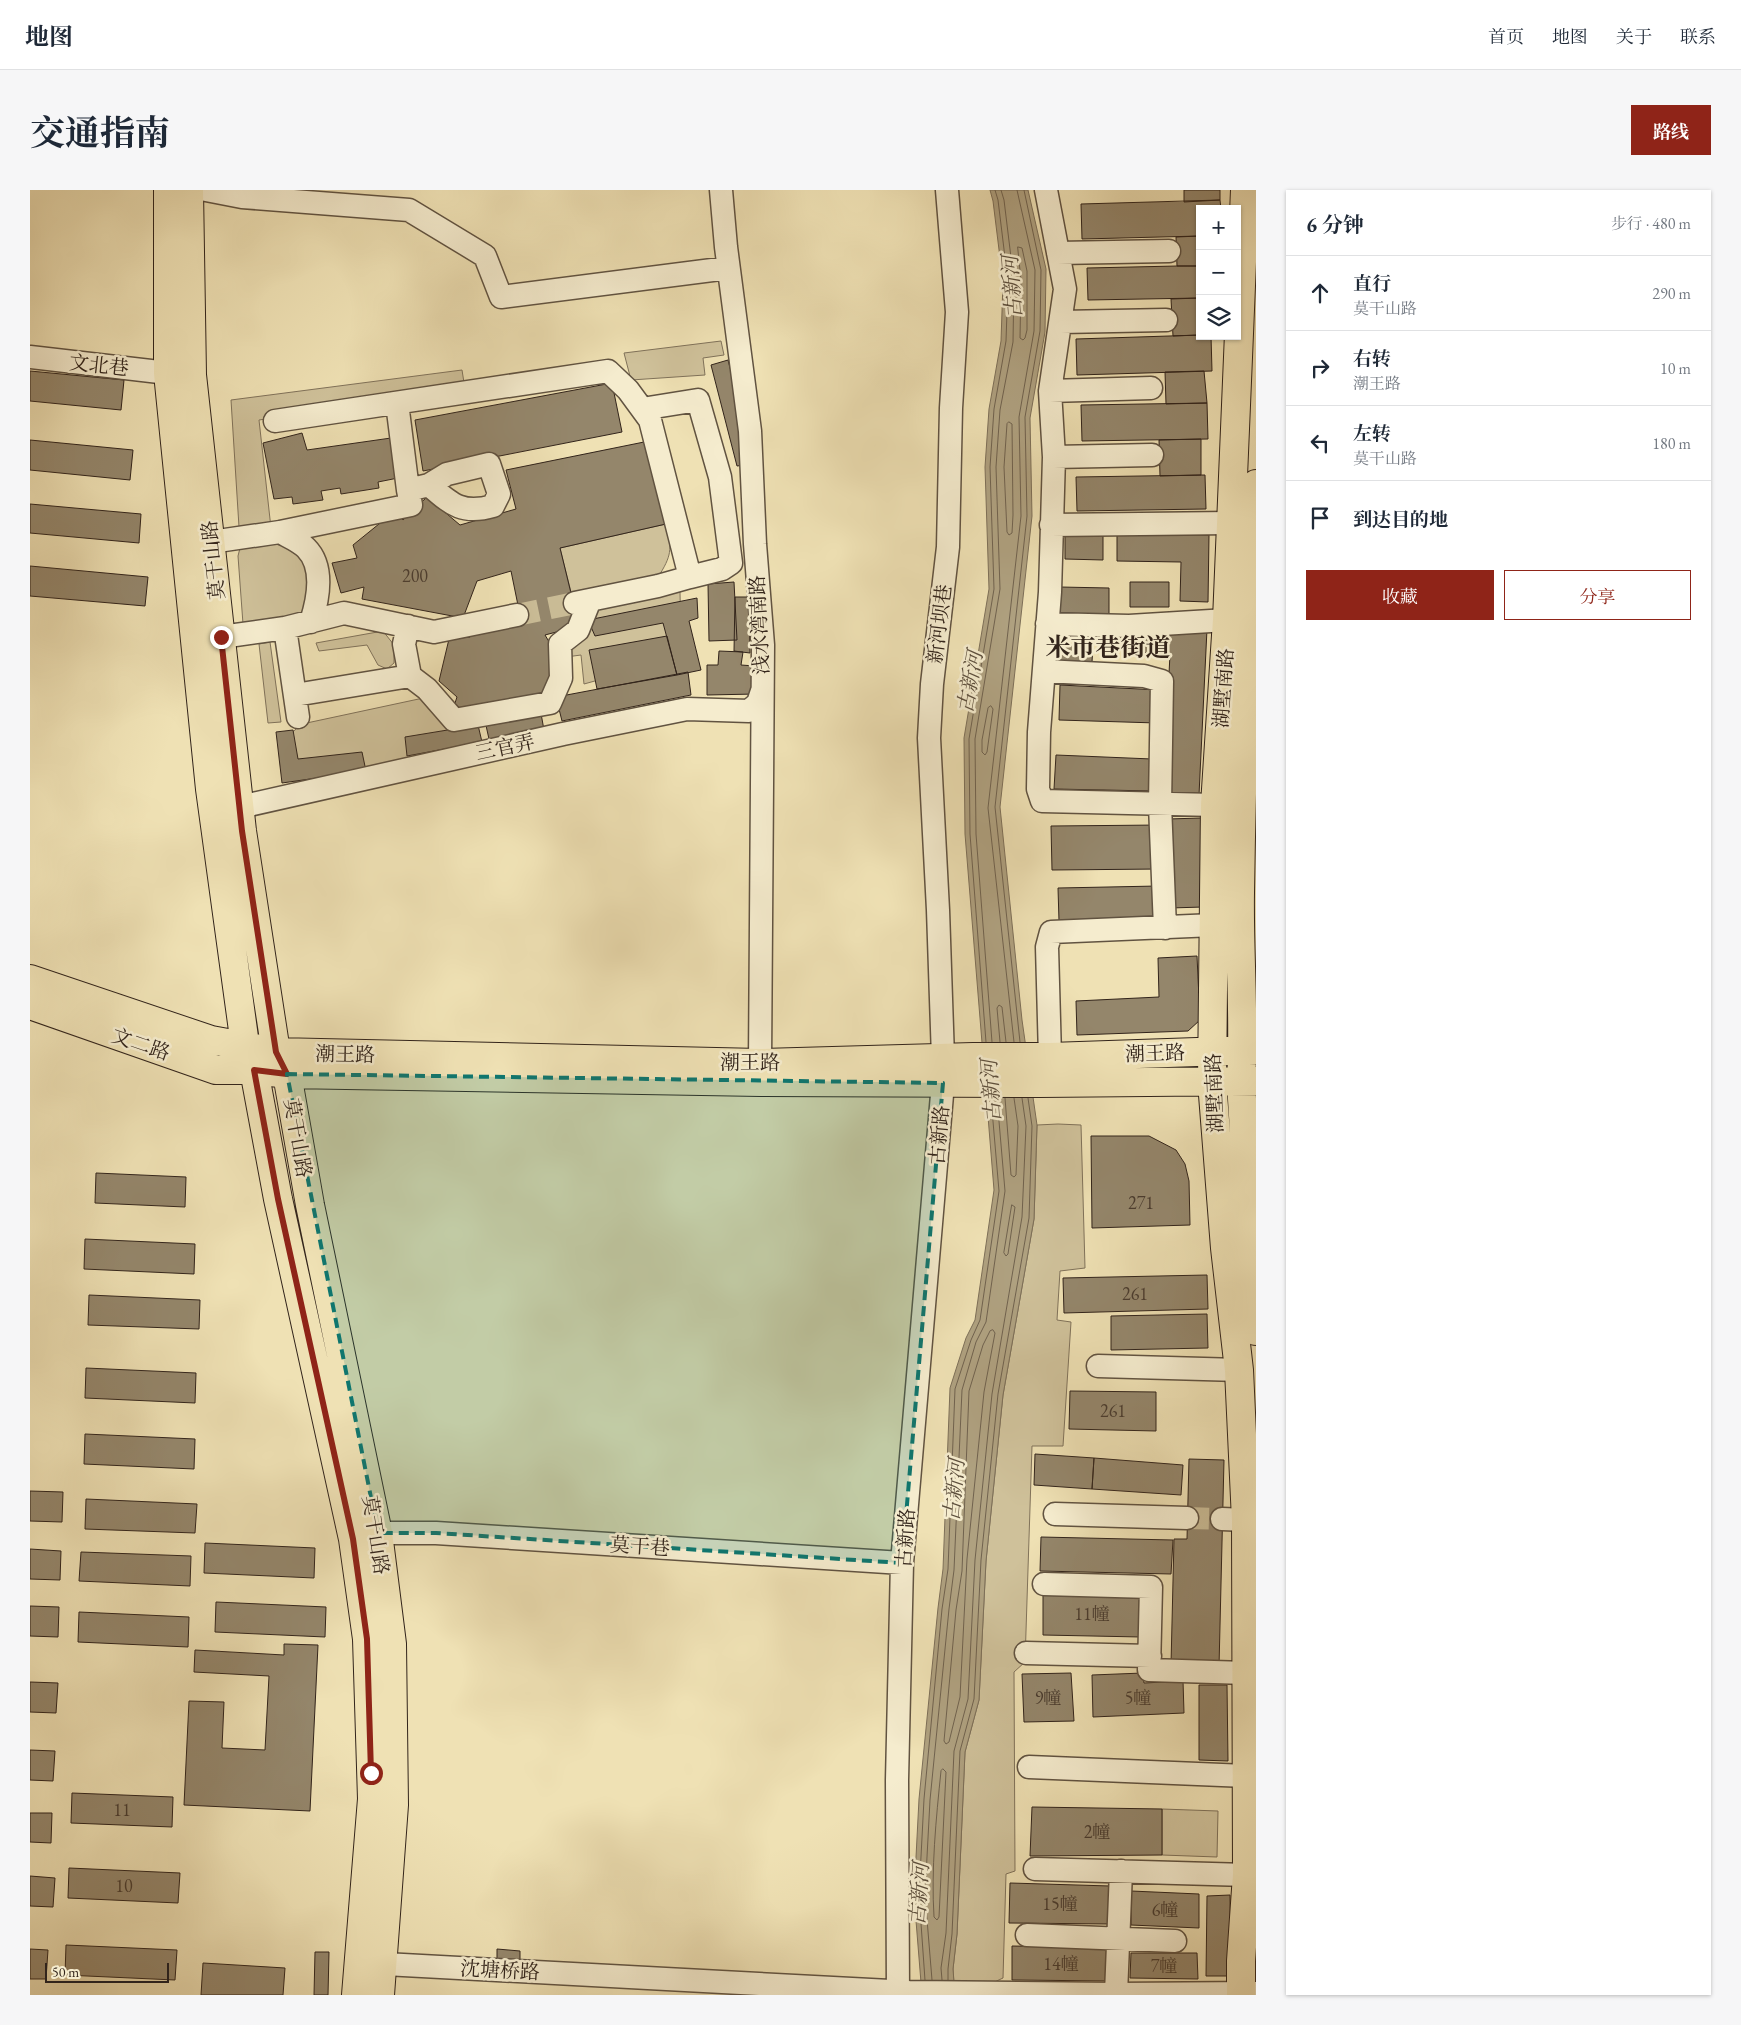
<!DOCTYPE html>
<html lang="zh">
<head>
<meta charset="utf-8">
<style>
  :root { --surface:#fff; --page:#f6f6f7; --text:#1f2937; --muted:#747a83; --line:#e0e1e3; --accent:#8f2418 }
  body { margin:0; font-family:"EB Garamond","Noto Serif SC",serif; background:var(--page); color:var(--text) }
  .controls { position:absolute; right:15px; top:15px; display:grid; overflow:hidden; border-radius:0px; box-shadow:0 1px 4px #0004 }
  .controls button { width:45px; height:45px; display:grid; place-items:center; padding:0; border:0; border-bottom:1px solid var(--line); background:var(--surface); color:var(--text); font:25px sans-serif }
  .scale { position:absolute; left:15px; bottom:12px; width:124px; box-sizing:border-box; padding-left:5px; border:2px solid #32241b; border-top:0; font-size:14px; line-height:18px; white-space:nowrap; color:#32241b; -webkit-text-stroke:4px #f5ecce; paint-order:stroke }
  .stop { position:absolute; width:15px; height:15px; margin:-11px; border:4px solid #8f2418; border-radius:50%; background:#fff }
  .stop.end { background:#8f2418; border-color:#fff; box-shadow:0 1px 5px #0008 }
  .list { margin:0; padding:0; list-style:none }
  h2 { display:flex; justify-content:space-between; align-items:center; height:65px; margin:0; padding:0 20px; font-size:21px }
  h2 small { font-size:16px; font-weight:400; color:var(--muted) }
  .list li { display:grid; grid-template-columns:32px 1fr auto; gap:15px; align-items:center; box-sizing:border-box; height:75px; padding:0 20px; border-top:1px solid var(--line) }
  .list b { display:block; font-size:19px; white-space:nowrap }
  .list p { margin:0; font-size:16px; white-space:nowrap; color:var(--muted) }
  .list em { font-size:16px; font-style:normal; color:var(--muted) }
  .actions { display:flex; gap:10px; padding:15px 20px }
  .actions a { flex:1; padding:11px 0; border:1px solid var(--accent); border-radius:0px; text-align:center; font-size:18px; color:var(--accent) }
  .actions .main { background:var(--accent); color:#fff }
  .icon { flex:none; width:28px; height:28px; fill:none; stroke:currentColor; stroke-width:2; stroke-linecap:round; stroke-linejoin:round }
  .map { position:relative; flex:none; width:1226px; height:1805px; overflow:hidden; border-radius:0px }
  header { display:flex; align-items:center; gap:30px; box-sizing:border-box; height:70px; padding:0 25px; background:var(--surface); border-bottom:1px solid var(--line) }
  header strong { font-size:24px }
  nav { display:flex; gap:28px; margin-inline-start:auto; font-size:18px }
  .intro { display:flex; align-items:center; justify-content:space-between; box-sizing:border-box; height:120px; padding:0 30px }
  h1 { margin:0; font-size:35px }
  .button { padding:12px 22px; border-radius:0px; background:var(--accent); color:#fff; font-size:18px; font-weight:700 }
  main { display:flex; gap:30px; padding:0 30px }
  aside { flex:1; background:var(--surface); border-radius:0px; box-shadow:0 1px 4px #0004 }
  .map>svg:first-child { display:block }
  .green { fill:#cfc19a; stroke:#80725a }
  .water { fill:#afa180; stroke:#7d6f58 }
  .lines { fill:none; stroke-linecap:round; stroke-linejoin:round }
  .shore { stroke:#70624e; stroke-width:1 }
  .building { fill:#94866b; stroke:#32241b }
  .minor-tunnel { stroke:#c9bb95; stroke-width:22; stroke-dasharray:22 11; stroke-linecap:butt }
  .minor-casing { stroke:#615341; stroke-width:25 }
  .major-casing { stroke:#32241b; stroke-width:30 }
  .minor { stroke:#f5ecce; stroke-width:22 }
  .major { stroke:#efe1b4; stroke-width:28 }
  .route { stroke:#8f2418; stroke-width:6 }
  .marked { fill:#0f766e; fill-opacity:0.2; stroke:#0f766e; stroke-width:4; stroke-dasharray:10 6; stroke-linejoin:round }
  .labels { text-anchor:middle; stroke-width:5; stroke-linejoin:round; paint-order:stroke }
  .number-label { font-size:18px; fill:#4a3c2f }
  .street-label { font-size:20px; fill:#32241b; stroke:#f5ecce }
  .water-label { font-size:21px; font-style:italic; fill:#5e503e; stroke:#f5ecce }
  .district-label { font-size:25px; font-weight:bold; fill:#32241b; stroke:#f5ecce }
</style>
</head>
<body>
<header>
<strong>地图</strong>
<nav><a>首页</a><a>地图</a><a>关于</a><a>联系</a></nav>
</header>
<div class="intro"><h1>交通指南</h1><a class="button">路线</a></div>
<main>
<div class="map">
<svg width="1226" height="1805" viewBox="0 0 1226 1805">
  <rect width="100%" height="100%" fill="#efe1b4"/>
  <filter id="stains"><feTurbulence type="fractalNoise" baseFrequency=".004" numOctaves="4"/><feColorMatrix values="0 0 0 0 .2 0 0 0 0 .09 0 0 0 0 .02 0 0 0 .5 -.17"/></filter>
  <radialGradient id="worn" r=".72"><stop offset=".6" stop-color="#630" stop-opacity="0"/><stop offset="1" stop-color="#630" stop-opacity=".3"/></radialGradient>
  <path class="green" d="M 691,151 L 694,165 L 673,168 L 675,185 L 601,190 L 594,163 Z
    M 432,180 L 435,199 L 229,230 L 241,338 L 209,337 L 201,210 Z
    M 636,334 C 641,357 643,363 630,384 L 542,406 L 530,358 Z
    M 245,350 L 272,369 L 278,380 L 277,411 L 272,422 L 262,431 L 213,434 L 208,366 L 211,354 Z
    M 650,402 L 651,450 L 572,489 L 554,494 L 551,465 L 536,467 L 564,417 Z
    M 353,441 L 364,455 L 364,473 L 357,479 L 348,475 L 337,455 L 289,461 L 286,453 Z
    M 240,452 L 251,532 L 238,533 L 229,454 Z
    M 412,504 L 439,560 L 265,592 L 258,546 L 272,534 Z
    M 1028,934 L 1051,935 L 1055,1078 L 1030,1081 L 1027,1130 L 1041,1132 L 1033,1256 L 1002,1256 L 995,1472 L 984,1482 L 985,1681 L 976,1684 L 973,1788 L 954,1797 L 924,1795 L 923,1779 L 927,1744 L 935,1562 L 949,1510 L 956,1371 L 973,1205 L 1004,1029 L 1007,935 Z
    M 1132,1619 L 1188,1621 L 1187,1667 L 1132,1665 Z"/>
  <path class="water" d="M 960,0 L 998,0 L 1016,79 L 1015,142 L 1000,228 L 1002,326 L 970,617 L 992,830 L 1007,935 L 1004,1029 L 973,1205 L 956,1371 L 949,1510 L 935,1562 L 927,1744 L 923,1779 L 925,1805 L 892,1805 L 884,1706 L 889,1609 L 908,1418 L 913,1379 L 920,1198 L 936,1148 L 945,1130 L 964,1000 L 935,644 L 934,548 L 959,399 L 955,277 L 959,219 L 971,151 L 973,92 L 963,11 Z"/>
  <g class="lines">
    <path class="shore" d="M 988,57 L 992,58 L 997,81 L 997,140 L 995,148 L 993,150 L 990,148 L 991,91 Z
      M 979,232 L 982,234 L 983,325 L 982,343 L 979,345 L 977,342 L 974,277 L 977,234 Z
      M 961,516 L 963,519 L 957,562 L 955,565 L 952,562 L 952,550 L 958,518 Z
      M 956,852 L 940,644 L 939,549 L 964,399 L 960,277 L 964,219 L 976,151 L 978,92 L 968,10 L 965,0
      M 962,852 L 946,644 L 945,549 L 970,399 L 966,277 L 970,220 L 983,152 L 984,92 L 974,10 L 971,0
      M 970,852 L 967,818 L 969,815 L 972,817 L 976,852
      M 984,852 L 958,618 L 991,326 L 989,227 L 1004,141 L 1005,80 L 987,0
      M 990,852 L 965,617 L 997,326 L 995,227 L 1010,141 L 1011,80 L 994,0
      M 975,908 L 981,985 L 984,987 L 986,985 L 988,936 L 984,908
      M 982,1015 L 985,1017 L 978,1064 L 976,1066 L 974,1063 Z
      M 963,1140 L 965,1143 L 954,1202 L 937,1369 L 930,1507 L 919,1552 L 916,1554 L 914,1551 L 926,1420 L 932,1381 L 939,1201 L 953,1155 L 960,1141 Z
      M 913,1579 L 916,1582 L 909,1727 L 907,1730 L 904,1727 C 901,1680 906,1629 911,1581 Z
      M 895,1790 L 889,1705 L 894,1609 L 912,1419 L 918,1379 L 925,1199 L 941,1150 L 950,1130 L 969,1001 L 961,908
      M 902,1790 L 895,1705 L 900,1610 L 919,1419 L 924,1380 L 932,1200 L 946,1152 L 956,1132 L 975,1001 L 967,908
      M 912,1790 L 911,1778 L 916,1743 L 924,1561 L 938,1509 L 945,1370 L 962,1204 L 992,1027 L 996,936 L 992,908
      M 918,1790 L 918,1779 L 922,1744 L 930,1561 L 944,1509 L 951,1370 L 968,1204 L 999,1028 L 1002,936 L 998,908"/>
  </g>
  <path class="building" d="M 1154,0 L 1190,0 L 1190,10 L 1154,12 Z
    M 1190,10 L 1191,19 L 1170,19 L 1170,46 L 1052,49 L 1051,14 Z
    M 1170,46 L 1170,76 L 1147,76 L 1146,47 Z
    M 1147,76 L 1170,76 L 1170,108 L 1058,110 L 1057,78 Z
    M 1170,108 L 1170,145 L 1143,146 L 1141,109 Z
    M 1170,145 L 1170,146 L 1181,146 L 1182,181 L 1047,185 L 1046,149 Z
    M 698,170 L 711,220 L 715,275 L 707,276 L 681,175 Z
    M 0,181 L 94,190 L 91,220 L 0,211 Z
    M 1174,181 L 1177,213 L 1136,214 L 1135,182 Z
    M 582,193 L 592,242 L 393,281 L 385,230 Z
    M 1177,213 L 1178,249 L 1052,251 L 1051,215 Z
    M 272,243 L 277,260 L 361,248 L 368,288 L 348,292 L 349,298 L 311,304 L 310,298 L 291,301 L 293,310 L 263,314 L 262,307 L 244,309 L 233,253 Z
    M 1171,249 L 1171,285 L 1130,286 L 1129,250 Z
    M 0,250 L 103,260 L 100,290 L 0,280 Z
    M 619,251 L 636,334 L 530,358 L 549,436 L 515,445 L 530,470 L 514,510 L 437,526 L 425,513 L 427,507 L 409,491 L 419,449 L 440,447 L 447,436 L 491,430 L 481,381 L 447,391 L 433,428 L 332,409 L 334,397 L 311,403 L 302,373 L 327,368 L 323,355 L 365,321 L 373,330 L 397,307 L 430,335 L 486,319 L 476,280 Z
    M 1175,285 L 1176,319 L 1047,321 L 1046,287 Z
    M 0,314 L 111,324 L 109,353 L 0,343 Z
    M 1087,343 L 1179,345 L 1178,412 L 1150,411 L 1151,372 L 1087,371 Z
    M 1035,344 L 1073,344 L 1073,370 L 1035,369 Z
    M 0,376 L 118,387 L 115,416 L 0,406 Z
    M 704,392 L 707,450 L 679,451 L 678,394 Z
    M 1100,392 L 1139,392 L 1139,417 L 1100,417 Z
    M 1030,397 L 1079,398 L 1079,426 L 1030,425 Z
    M 705,407 L 719,407 L 720,463 L 704,461 Z
    M 667,408 L 668,428 L 659,431 L 671,480 L 647,485 L 633,433 L 565,446 L 558,430 Z
    M 1177,439 L 1169,605 L 1133,603 L 1140,464 L 1105,462 L 1106,442 Z
    M 637,446 L 647,485 L 567,499 L 559,460 Z
    M 1030,454 L 1063,455 L 1062,472 L 1030,471 Z
    M 689,461 L 713,462 L 711,475 L 725,476 L 726,504 L 677,505 L 677,475 L 688,475 Z
    M 658,482 L 661,505 L 532,531 L 526,507 Z
    M 1030,495 L 1129,500 L 1127,533 L 1029,530 Z
    M 510,518 L 514,540 L 459,549 L 455,531 Z
    M 448,535 L 452,552 L 377,566 L 375,547 Z
    M 263,540 L 268,569 L 332,562 L 336,581 L 252,593 L 246,542 Z
    M 1026,565 L 1122,569 L 1123,601 L 1024,599 Z
    M 1171,628 L 1173,717 L 1140,718 L 1138,629 Z
    M 1130,635 L 1130,679 L 1022,680 L 1021,636 Z
    M 1128,696 L 1129,728 L 1029,731 L 1028,698 Z
    M 1167,766 L 1170,830 L 1158,841 L 1047,845 L 1046,811 L 1129,807 L 1128,768 Z
    M 1061,946 L 1119,946 L 1146,960 L 1155,974 L 1159,991 L 1160,1035 L 1062,1038 Z
    M 66,983 L 156,987 L 155,1017 L 65,1013 Z
    M 55,1049 L 165,1054 L 164,1084 L 54,1079 Z
    M 1177,1085 L 1178,1119 L 1034,1123 L 1033,1088 Z
    M 59,1105 L 170,1110 L 169,1139 L 58,1135 Z
    M 1177,1124 L 1178,1158 L 1081,1160 L 1081,1126 Z
    M 56,1178 L 166,1183 L 165,1213 L 55,1208 Z
    M 1040,1201 L 1126,1202 L 1126,1241 L 1039,1239 Z
    M 55,1244 L 165,1249 L 164,1279 L 54,1274 Z
    M 1005,1264 L 1064,1268 L 1062,1299 L 1004,1295 Z
    M 1064,1268 L 1153,1275 L 1151,1305 L 1062,1299 Z
    M 1159,1269 L 1194,1270 L 1189,1477 L 1141,1475 L 1144,1349 L 1157,1349 Z
    M 0,1301 L 33,1302 L 32,1332 L 0,1331 Z
    M 56,1309 L 167,1314 L 165,1343 L 55,1339 Z
    M 1011,1347 L 1143,1350 L 1141,1384 L 1010,1381 Z
    M 175,1353 L 285,1358 L 284,1388 L 174,1383 Z
    M 0,1359 L 31,1361 L 30,1390 L 0,1389 Z
    M 51,1362 L 161,1366 L 160,1396 L 49,1391 Z
    M 1013,1401 L 1112,1403 L 1111,1447 L 1013,1445 Z
    M 186,1412 L 296,1417 L 295,1447 L 185,1442 Z
    M 0,1416 L 29,1417 L 28,1447 L 0,1446 Z
    M 49,1422 L 159,1427 L 158,1457 L 48,1452 Z
    M 254,1454 L 288,1455 L 280,1621 L 154,1615 L 159,1511 L 194,1512 L 192,1558 L 235,1560 L 239,1486 L 164,1482 L 165,1460 L 254,1465 Z
    M 1041,1483 L 1044,1531 L 994,1532 L 992,1484 Z
    M 1113,1483 L 1114,1493 L 1153,1491 L 1154,1523 L 1063,1527 L 1062,1485 Z
    M 0,1492 L 28,1493 L 26,1523 L 0,1522 Z
    M 1169,1495 L 1197,1495 L 1198,1571 L 1169,1570 Z
    M 0,1560 L 25,1561 L 23,1591 L 0,1590 Z
    M 42,1603 L 143,1607 L 142,1637 L 41,1633 Z
    M 1002,1617 L 1132,1619 L 1132,1665 L 1000,1666 Z
    M 0,1623 L 22,1623 L 21,1653 L 0,1652 Z
    M 39,1678 L 150,1683 L 148,1713 L 38,1708 Z
    M 0,1686 L 25,1688 L 23,1717 L 0,1716 Z
    M 980,1693 L 1080,1696 L 1079,1734 L 979,1733 Z
    M 1101,1701 L 1169,1704 L 1169,1738 L 1101,1735 Z
    M 1200,1705 L 1201,1786 L 1176,1786 L 1177,1706 Z
    M 36,1755 L 147,1760 L 145,1790 L 35,1785 Z
    M 982,1756 L 1080,1758 L 1079,1791 L 982,1790 Z
    M 0,1759 L 18,1760 L 16,1789 L 0,1789 Z
    M 467,1759 L 490,1761 L 490,1774 L 467,1773 Z
    M 285,1762 L 299,1762 L 298,1805 L 284,1805 Z
    M 1101,1763 L 1167,1763 L 1168,1789 L 1100,1788 Z
    M 173,1773 L 255,1778 L 253,1805 L 171,1805 Z"/>
  <g class="lines">
    <path class="minor-tunnel" d="M 487,425 L 545,413
      M 1157,1328 L 1192,1329"/>
    <g class="minor-casing">
      <path id="minor" d="M 176,0 L 212,7 L 379,20 L 455,66 L 471,107 L 698,78
        M 691,0 L 696,57 L 720,241 L 725,354 L 733,455 L 730,873
        M 1016,0 L 1035,99 L 1020,201 L 1024,267 L 1020,402 L 1009,542 L 1008,599 L 1012,611 L 1185,615
        M 1028,63 L 1139,61
        M 1031,132 L 1136,130
        M 0,167 L 138,183
        M 1020,201 L 1121,198
        M 367,213 L 378,300
        M 612,219 L 668,210 L 690,287 L 701,373 L 692,379 L 660,387
        M 245,231 L 578,181 L 598,200 L 620,230 L 660,387 L 628,396 L 545,413
        M 1024,267 L 1122,265
        M 1021,335 L 1200,333
        M 250,342 C 259,347 269,351 276,358 C 295,377 288,410 281,432
        M 181,352 L 250,342 L 381,315 L 378,300 L 399,295 C 421,314 432,325 463,316 L 469,304 L 459,274 L 417,284 L 399,295
        M 1017,434 L 1099,436 L 1197,430
        M 378,436 L 374,454 L 380,486 L 397,499 L 424,530 L 520,513 L 531,488 L 530,454 L 548,440 L 560,410
        M 255,438 L 268,527
        M 191,447 L 255,438 L 314,423 L 404,442 L 487,425
        M 1014,481 L 1114,486 L 1132,491 L 1130,615 L 1135,738
        M 265,505 L 380,486
        M 210,617 L 533,544 L 657,519 L 719,521 L 728,513 L 732,501
        M 1020,867 L 1017,757 L 1021,742 L 1184,735
        M 913,868 L 908,720 L 899,548 L 902,494 L 918,357 L 921,218 L 927,122 L 917,0
        M 1068,1176 L 1209,1180
        M 1025,1324 L 1157,1328
        M 1192,1329 L 1216,1330
        M 348,1343 L 406,1343 L 872,1373
        M 1014,1394 L 1121,1397 L 1119,1480 L 1216,1483
        M 996,1463 L 1120,1466
        M 999,1577 L 1216,1586
        M 1005,1679 L 1217,1685
        M 997,1745 L 1145,1751
        M 336,1773 L 879,1802 L 1086,1804 L 1226,1803
        M 1086,1804 L 1091,1681
        M 868,1805 L 867,1590 L 872,1373 L 913,893"/>
    </g>
    <g class="major-casing">
      <path id="major" d="M 138,0 L 138,183 L 180,599 L 215,855 L 224,880 L 248,1009 L 323,1349 L 337,1449 L 342,1609 L 326,1805
        M 159,0 L 162,185 L 212,641 L 246,862 L 257,884 L 280,1015 L 348,1343 L 362,1454 L 364,1615 L 350,1805
        M 1226,294 C 1217,430 1212,566 1210,703 C 1209,766 1215,829 1211,892 L 1226,1141
        M 0,789 L 181,850 L 246,862 L 730,873 L 943,867 L 1020,867 L 1226,860
        M 0,815 L 186,880 L 224,880 L 257,884 L 731,892 L 1010,893 L 1226,891
        M 1211,1805 L 1211,1771 L 1217,1685 L 1216,1330 L 1209,1180 L 1195,1058 L 1182,892 L 1185,615 L 1197,430 L 1215,0"/>
    </g>
    <use href="#minor" class="minor"/>
    <use href="#major" class="major"/>
  </g>
  <g class="lines">
    <path class="route" d="M 191,447 L 212,641 L 246,862 L 257,884 L 224,880 L 248,1009 L 323,1349 L 337,1449 L 341,1583"/>
  </g>
  <path class="marked" d="M 257,884 L 913,893 L 872,1373 L 406,1343 L 348,1343 Z"/>
  <g class="labels">
    <g class="number-label">
      <text x="385" y="392">200</text>
      <text x="1111" y="1019">271</text>
      <text x="1105" y="1110">261</text>
      <text x="1083" y="1227">261</text>
      <text x="1062" y="1430">11幢</text>
      <text x="1018" y="1514">9幢</text>
      <text x="1108" y="1514">5幢</text>
      <text x="92" y="1626">11</text>
      <text x="1067" y="1648">2幢</text>
      <text x="94" y="1702">10</text>
      <text x="1030" y="1720">15幢</text>
      <text x="1135" y="1726">6幢</text>
      <text x="1031" y="1780">14幢</text>
      <text x="1134" y="1782">7幢</text>
    </g>
    <g class="street-label">
      <text transform="translate(69 175) rotate(6)" y="7">文北巷</text>
      <text transform="translate(183 370) rotate(-96)" y="7">莫干山路</text>
      <text transform="translate(909 434) rotate(-83)" y="7">新河坝巷</text>
      <text transform="translate(729 435) rotate(-93)" y="7">浅水湾南路</text>
      <text transform="translate(1193 498) rotate(-86)" y="7">湖墅南路</text>
      <text transform="translate(475 557) rotate(-12)" y="7">三官弄</text>
      <text transform="translate(111 854) rotate(19)" y="7">文二路</text>
      <text transform="translate(1125 863) rotate(-2)" y="7">潮王路</text>
      <text transform="translate(315 864) rotate(1)" y="7">潮王路</text>
      <text x="720" y="879">潮王路</text>
      <text transform="translate(1184 903) rotate(-92)" y="7">湖墅南路</text>
      <text transform="translate(909 945) rotate(-85)" y="7">古新路</text>
      <text transform="translate(268 948) rotate(80)" y="7">莫干山路</text>
      <text transform="translate(346 1345) rotate(81)" y="7">莫干山路</text>
      <text transform="translate(875 1348) rotate(-86)" y="7">古新路</text>
      <text transform="translate(610 1356) rotate(4)" y="7">莫干巷</text>
      <text transform="translate(470 1780) rotate(3)" y="7">沈塘桥路</text>
    </g>
    <g class="water-label">
      <text transform="translate(982 97) rotate(-94)" y="7">古新河</text>
      <text transform="translate(940 492) rotate(-80)" y="7">古新河</text>
      <text transform="translate(961 901) rotate(-94)" y="7">古新河</text>
      <text transform="translate(924 1300) rotate(-85)" y="7">古新河</text>
      <text transform="translate(889 1704) rotate(-86)" y="7">古新河</text>
    </g>
    <g class="district-label">
      <text x="1078" y="466">米市巷街道</text>
    </g>
  </g>
  <rect width="100%" height="100%" filter="url(#stains)"/>
  <rect width="100%" height="100%" fill="url(#worn)"/>
</svg>
<div class="controls">
<button>+</button>
<button>−</button>
<button><svg class="icon" aria-label="layers" viewBox="0 0 24 24"><path d="M12 4l9 5-9 5-9-5zM3 14l9 5 9-5"/></svg></button>
</div>
<div class="scale">50 m</div>
<div class="stop" style="left:341px;top:1583px"></div>
<div class="stop end" style="left:191px;top:447px"></div>
</div>
<aside>
<h2>6 分钟<small>步行 · 480 m</small></h2>
<ul class="list">
<li><svg class="icon" aria-label="ahead" viewBox="0 0 24 24"><path d="M12 20V5M6 11l6-6 6 6"/></svg><div><b>直行</b><p>莫干山路</p></div><em>290 m</em></li>
<li><svg class="icon" aria-label="right" viewBox="0 0 24 24"><path d="M7 20v-9h11M14 6l5 5-5 5"/></svg><div><b>右转</b><p>潮王路</p></div><em>10 m</em></li>
<li><svg class="icon" aria-label="left" viewBox="0 0 24 24"><path d="M17 20v-9H6M10 6l-5 5 5 5"/></svg><div><b>左转</b><p>莫干山路</p></div><em>180 m</em></li>
<li><svg class="icon" aria-label="arrive" viewBox="0 0 24 24"><path d="M6 21V4h12l-3 4 3 4H6"/></svg><div><b>到达目的地</b></div></li>
</ul>
<div class="actions"><a class="main">收藏</a><a>分享</a></div>
</aside>
</main>
</body>
</html>
